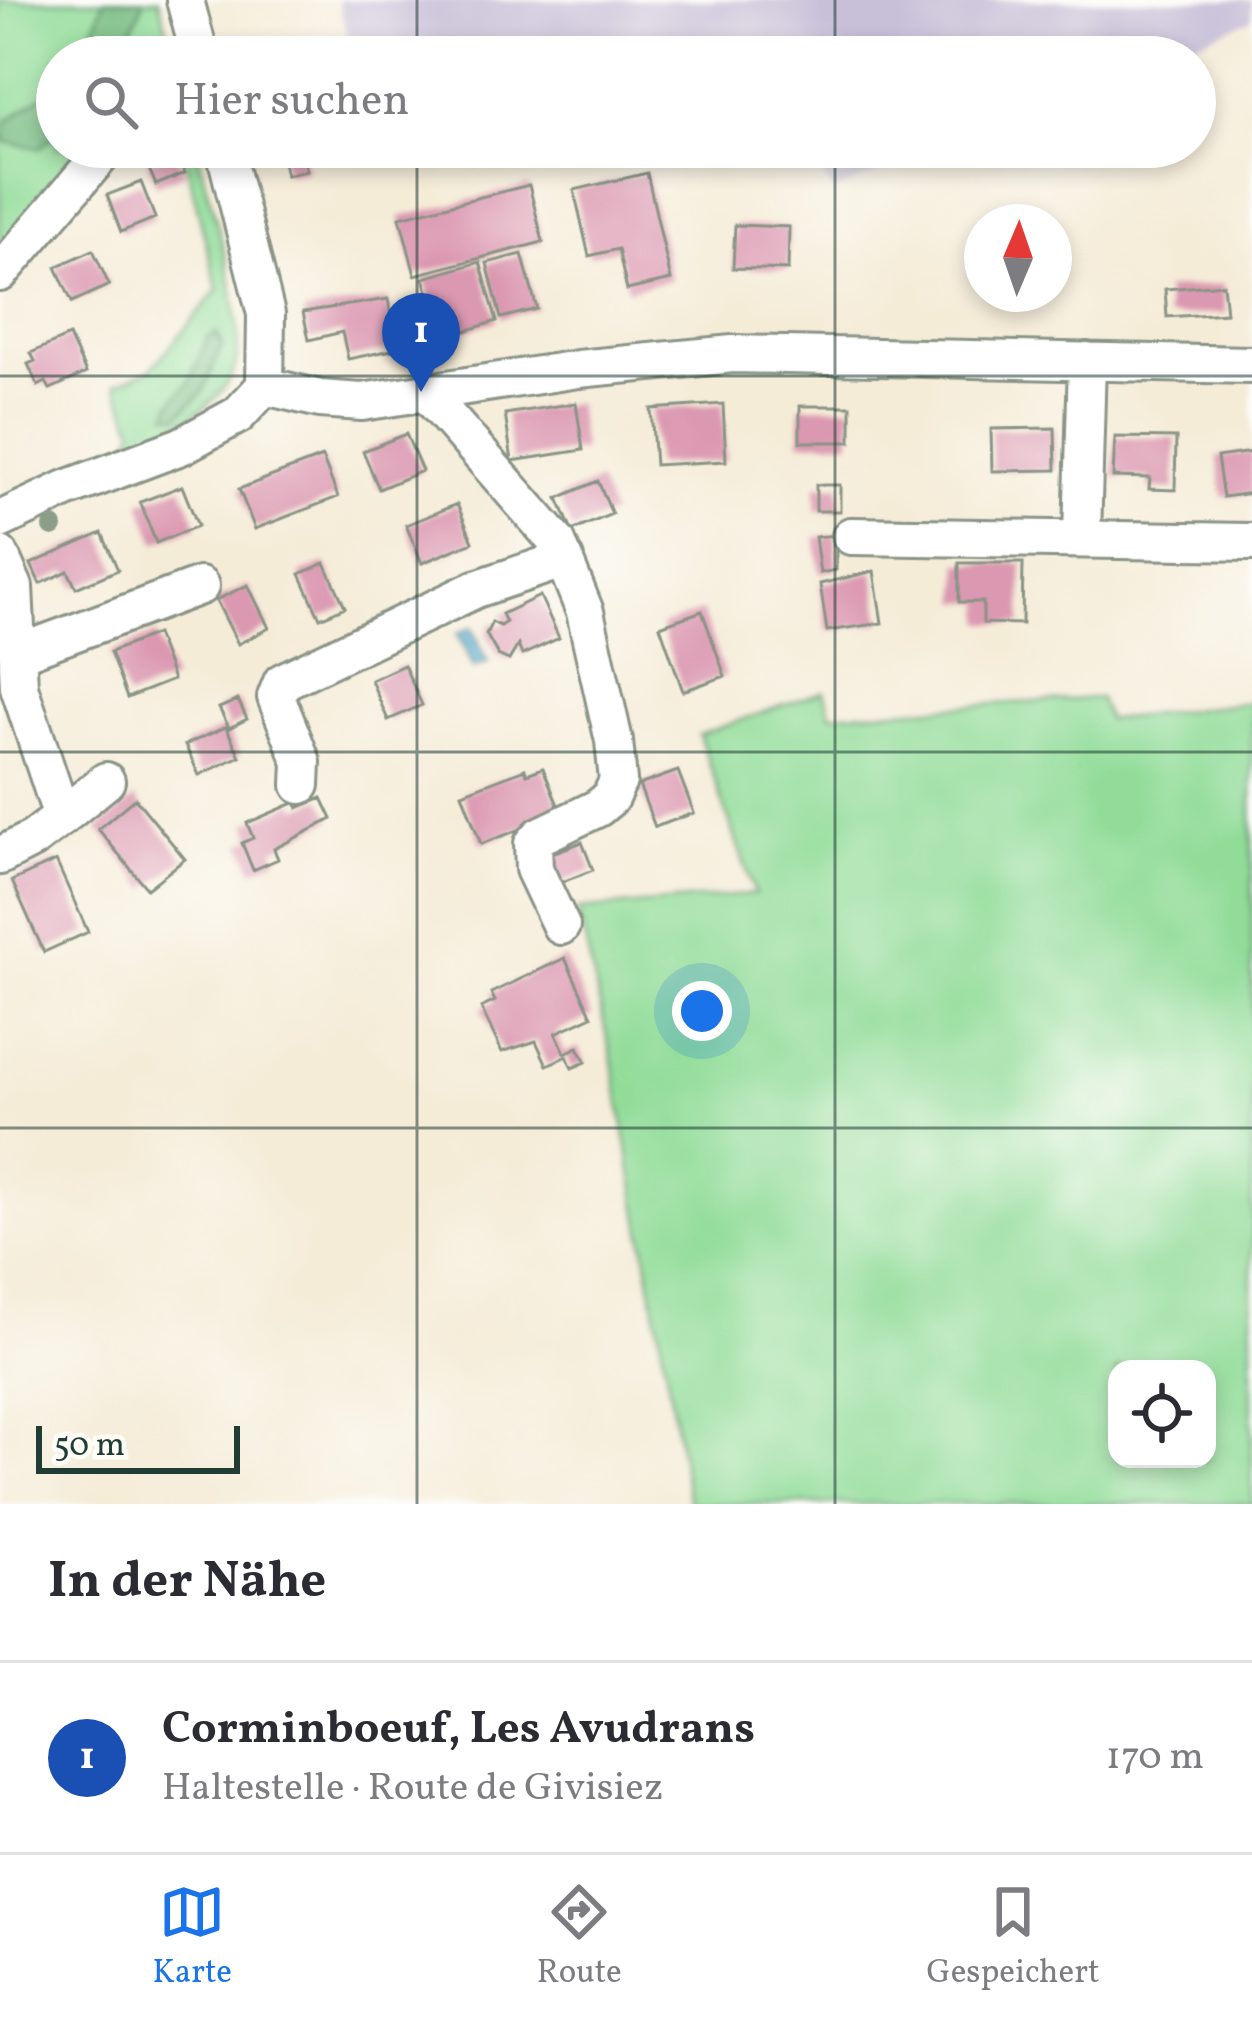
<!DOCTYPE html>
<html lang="de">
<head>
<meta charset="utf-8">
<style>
  :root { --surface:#fff; --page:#f7f7f7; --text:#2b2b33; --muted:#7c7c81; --line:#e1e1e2; --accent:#1a73e8 }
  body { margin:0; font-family:Vollkorn,serif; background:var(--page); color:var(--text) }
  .controls { position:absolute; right:36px; bottom:36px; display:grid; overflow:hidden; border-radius:24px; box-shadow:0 6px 18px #0003 }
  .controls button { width:108px; height:108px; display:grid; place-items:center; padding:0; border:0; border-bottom:3px solid var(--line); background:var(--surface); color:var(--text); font:60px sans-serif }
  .compass { position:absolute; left:964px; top:204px; width:108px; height:108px; border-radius:50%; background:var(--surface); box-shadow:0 6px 18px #0003; rotate:2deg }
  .scale { position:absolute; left:36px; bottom:30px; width:204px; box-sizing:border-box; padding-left:12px; border:6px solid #1f3d34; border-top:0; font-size:33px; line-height:42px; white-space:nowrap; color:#1f3d34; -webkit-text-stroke:9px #fdfcf7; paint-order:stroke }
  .you { position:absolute; left:702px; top:1011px; width:42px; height:42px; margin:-30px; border:9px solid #fff; border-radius:50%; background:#1a73e8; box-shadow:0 0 0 18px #1a73e833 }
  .badge { display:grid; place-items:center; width:78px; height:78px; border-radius:50%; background:var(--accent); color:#fff; font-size:39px; font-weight:700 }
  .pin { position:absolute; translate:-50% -99px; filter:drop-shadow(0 3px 6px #0008) }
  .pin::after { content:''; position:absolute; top:63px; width:42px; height:36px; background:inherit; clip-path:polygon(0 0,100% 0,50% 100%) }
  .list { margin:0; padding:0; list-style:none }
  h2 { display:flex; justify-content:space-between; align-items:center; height:156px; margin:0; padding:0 48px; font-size:51px }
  h2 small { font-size:39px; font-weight:400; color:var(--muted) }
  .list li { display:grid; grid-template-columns:78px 1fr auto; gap:36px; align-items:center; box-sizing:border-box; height:192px; padding:0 48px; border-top:3px solid var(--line) }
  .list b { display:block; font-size:45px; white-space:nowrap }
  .list p { margin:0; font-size:39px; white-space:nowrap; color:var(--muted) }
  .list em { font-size:39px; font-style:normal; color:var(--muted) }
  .icon { flex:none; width:66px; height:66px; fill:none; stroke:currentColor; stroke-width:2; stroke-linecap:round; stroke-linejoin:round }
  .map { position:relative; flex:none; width:1252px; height:1504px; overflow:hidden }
  .search { position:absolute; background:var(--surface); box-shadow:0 6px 18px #0003; left:36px; right:36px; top:36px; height:132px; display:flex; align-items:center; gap:30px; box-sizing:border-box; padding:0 42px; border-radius:66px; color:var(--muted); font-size:45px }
  .sheet { height:348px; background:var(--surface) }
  nav { display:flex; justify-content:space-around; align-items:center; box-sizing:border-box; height:168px; border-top:3px solid var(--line); background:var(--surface); font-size:33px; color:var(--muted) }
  nav a { display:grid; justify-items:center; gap:6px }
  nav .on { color:var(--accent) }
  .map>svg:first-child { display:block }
  .industrial { fill:#c8bfd8 }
  .green { fill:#90dc98; stroke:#588c66; stroke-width:3; fill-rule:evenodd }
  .forest { fill:#74bc80; stroke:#4a7c5a; stroke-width:3 }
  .water { fill:#4da4ca; stroke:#36707f; stroke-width:3 }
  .building { fill:#db98b1 }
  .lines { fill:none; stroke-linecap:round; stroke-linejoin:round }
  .minor-casing { stroke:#8a9486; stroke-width:42 }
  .minor { stroke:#fff; stroke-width:36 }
  .tree { fill:#8c9d89 }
  .grid { fill:none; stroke:#1f3d34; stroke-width:3; stroke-opacity:0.55 }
</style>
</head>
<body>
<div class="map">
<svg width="1252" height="1504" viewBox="0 0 1252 1504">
  <rect width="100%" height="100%" fill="#fdfcf7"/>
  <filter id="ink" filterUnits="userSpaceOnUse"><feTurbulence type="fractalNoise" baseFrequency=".00833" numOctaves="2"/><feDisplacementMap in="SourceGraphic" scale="24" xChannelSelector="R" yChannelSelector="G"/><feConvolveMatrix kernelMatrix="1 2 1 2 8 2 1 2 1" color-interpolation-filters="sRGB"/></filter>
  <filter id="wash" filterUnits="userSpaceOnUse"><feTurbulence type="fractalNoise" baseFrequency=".004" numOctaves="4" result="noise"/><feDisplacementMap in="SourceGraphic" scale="48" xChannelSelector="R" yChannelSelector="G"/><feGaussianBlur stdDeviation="2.7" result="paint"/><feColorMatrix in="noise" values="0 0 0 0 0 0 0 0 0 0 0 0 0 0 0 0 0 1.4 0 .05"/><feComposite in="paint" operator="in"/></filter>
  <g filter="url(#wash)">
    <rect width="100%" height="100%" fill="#f5ecd8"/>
    <path class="industrial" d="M 338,0 L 1252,0 L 1252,19 L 1160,57 L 353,57 Z
      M 802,147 L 941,147 L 834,191 Z"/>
    <path class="green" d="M 0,0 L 159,0 L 174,57 L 57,57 L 57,147 L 99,147 L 0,260 Z
      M 182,147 L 196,147 C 208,198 256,333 231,377 C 216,404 191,417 167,431 L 169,439 L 58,476 L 126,445 L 135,430 L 116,384 L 151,369 L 218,290 Z
      M 824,691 L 831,714 L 1099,698 L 1107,720 L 1252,702 L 1252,1504 L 689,1504 L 613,1062 L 578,910 L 755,894 L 699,735 ZM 1207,1369 L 1207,1459 L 1117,1459 L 1117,1369 Z"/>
    <path class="forest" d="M 104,0 L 142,0 L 143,4 L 120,57 L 84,57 Z
      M 57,86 L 57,132 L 40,148 L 5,142 L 6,121 Z
      M 217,333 L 222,346 L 203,392 L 178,416 L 168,414 L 171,403 L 188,384 L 207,339 Z"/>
    <path class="water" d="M 472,627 L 488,662 L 474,668 L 457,634 Z"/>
    <g id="blocks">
      <path class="building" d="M 280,147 L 301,147 L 307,171 L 286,175 Z
        M 577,147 L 660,147 L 660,150 L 579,161 Z
        M 175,150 L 185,173 L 156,185 L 146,162 Z
        M 647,173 L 671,280 L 627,290 L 618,249 L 589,256 L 574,190 Z
        M 141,182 L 155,218 L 121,232 L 107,195 Z
        M 529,185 L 543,242 L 415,275 L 400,217 Z
        M 735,225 L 789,227 L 788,270 L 733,268 Z
        M 93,250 L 109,285 L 72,302 L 56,267 Z
        M 522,254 L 537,309 L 501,318 L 487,263 Z
        M 480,262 L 497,321 L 442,338 L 424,278 Z
        M 1223,284 L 1226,313 L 1167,317 L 1165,289 Z
        M 388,299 L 397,349 L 348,359 L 342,332 L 309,340 L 303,312 Z
        M 69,336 L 86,373 L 50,389 L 46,382 L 38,386 L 28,364 L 35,361 L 31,353 Z
        M 576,403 L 583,450 L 512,461 L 505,414 Z
        M 723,404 L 726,461 L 655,465 L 651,409 Z
        M 800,406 L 851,406 L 851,442 L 800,442 Z
        M 1055,428 L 1056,470 L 992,471 L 991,429 Z
        M 406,434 L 422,471 L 379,489 L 363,451 Z
        M 1115,437 L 1176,438 L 1175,490 L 1149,489 L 1150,478 L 1113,477 Z
        M 1252,452 L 1252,493 L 1223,497 L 1217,457 Z
        M 322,457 L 338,497 L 255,529 L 239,489 Z
        M 598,481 L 612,514 L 572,531 L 558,498 Z
        M 816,485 L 840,485 L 840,511 L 816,511 Z
        M 182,486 L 198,526 L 156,543 L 140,502 Z
        M 457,504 L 473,542 L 422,563 L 406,525 Z
        M 102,533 L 118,570 L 76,588 L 68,571 L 40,584 L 31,564 Z
        M 836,535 L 836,570 L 820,573 L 815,537 Z
        M 325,563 L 345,607 L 320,618 L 300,574 Z
        M 959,563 L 1023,563 L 1022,624 L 983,623 L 983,602 L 959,602 Z
        M 874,571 L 882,623 L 827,631 L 820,584 Z
        M 248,585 L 269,628 L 238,644 L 216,600 Z
        M 540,596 L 559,638 L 522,655 L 518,645 L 509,660 L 498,655 L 486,634 L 492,622 L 500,626 L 506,622 L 502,614 Z
        M 702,611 L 725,676 L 683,691 L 660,626 Z
        M 156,634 L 173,680 L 127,698 L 110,652 Z
        M 404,665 L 422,705 L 388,720 L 371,680 Z
        M 238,700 L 247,719 L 229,728 L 219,708 Z
        M 226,727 L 240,756 L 199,775 L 185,745 Z
        M 543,768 L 560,810 L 545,820 L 481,844 L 462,793 L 525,769 L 527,774 Z
        M 678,771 L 694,813 L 655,827 L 639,785 Z
        M 135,798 L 185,859 L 147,889 L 98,829 Z
        M 322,798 L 332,819 L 274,849 L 278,859 L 253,870 L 242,843 L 253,838 L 247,823 L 296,802 L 298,808 Z
        M 582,842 L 593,870 L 560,883 L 549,854 Z
        M 56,861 L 88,932 L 44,952 L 12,881 Z
        M 565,958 L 592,1016 L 556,1033 L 565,1053 L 578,1047 L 586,1062 L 572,1068 L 567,1056 L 547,1065 L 536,1041 L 502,1052 L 481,1008 L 495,1001 L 491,993 Z"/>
    </g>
  </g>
  <g filter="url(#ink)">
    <use href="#blocks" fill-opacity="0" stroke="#8a9486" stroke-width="3"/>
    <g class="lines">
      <g class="minor-casing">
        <path id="minor" d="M 185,0 L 200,57
          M 224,147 L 266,314 L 265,386
          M 0,273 L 108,147
          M 265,386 L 320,399 L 362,402 L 578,369 L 733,354 L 1252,365
          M 425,391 L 557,542 L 585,612 L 614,741 L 618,781 L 610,798 L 598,808 L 540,836 L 533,844 L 534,869 L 561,926
          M 0,520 L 66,489 L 181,446 L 238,415 L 265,386
          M 851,536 L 1252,542
          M 1082,537 L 1087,361
          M 0,555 L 14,587 L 19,687 L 62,817 L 33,839 L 0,856
          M 17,654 L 200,586
          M 301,785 L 302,762 L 276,697 L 282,682 L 476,589 L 565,559
          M 62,817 L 106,781"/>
      </g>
      <use href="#minor" class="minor"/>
    </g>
    <circle class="tree" cx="53" cy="527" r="10"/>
  </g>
  <path class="grid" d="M 417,0 L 417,57M 835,0 L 835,57M 417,147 L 417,1504M 835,147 L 835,1504M 0,376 L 1252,376M 0,752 L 1252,752M 0,1128 L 1252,1128"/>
</svg>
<div class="controls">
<button><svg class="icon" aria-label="locate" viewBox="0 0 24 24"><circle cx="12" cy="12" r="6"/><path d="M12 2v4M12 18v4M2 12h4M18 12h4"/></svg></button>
</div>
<svg class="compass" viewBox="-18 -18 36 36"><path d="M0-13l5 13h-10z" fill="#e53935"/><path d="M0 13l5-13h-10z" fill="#7c7c81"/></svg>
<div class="scale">50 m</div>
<div class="you"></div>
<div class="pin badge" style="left:421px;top:392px;background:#1a4fb4">1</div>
<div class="search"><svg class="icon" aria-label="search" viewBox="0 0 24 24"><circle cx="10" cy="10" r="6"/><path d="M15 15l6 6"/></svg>Hier suchen</div>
</div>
<section class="sheet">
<h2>In der Nähe<small></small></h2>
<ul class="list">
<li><span class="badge" style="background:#1a4fb4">1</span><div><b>Corminboeuf, Les Avudrans</b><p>Haltestelle · Route de Givisiez</p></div><em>170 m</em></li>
</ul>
</section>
<nav>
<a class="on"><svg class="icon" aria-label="map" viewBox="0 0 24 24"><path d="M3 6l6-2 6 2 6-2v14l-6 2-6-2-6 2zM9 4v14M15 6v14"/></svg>Karte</a>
<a><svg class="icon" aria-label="directions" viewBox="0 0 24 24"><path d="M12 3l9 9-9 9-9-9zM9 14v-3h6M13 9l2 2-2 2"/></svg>Route</a>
<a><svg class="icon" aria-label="saved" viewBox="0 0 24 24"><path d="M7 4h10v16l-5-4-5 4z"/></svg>Gespeichert</a>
</nav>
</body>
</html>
